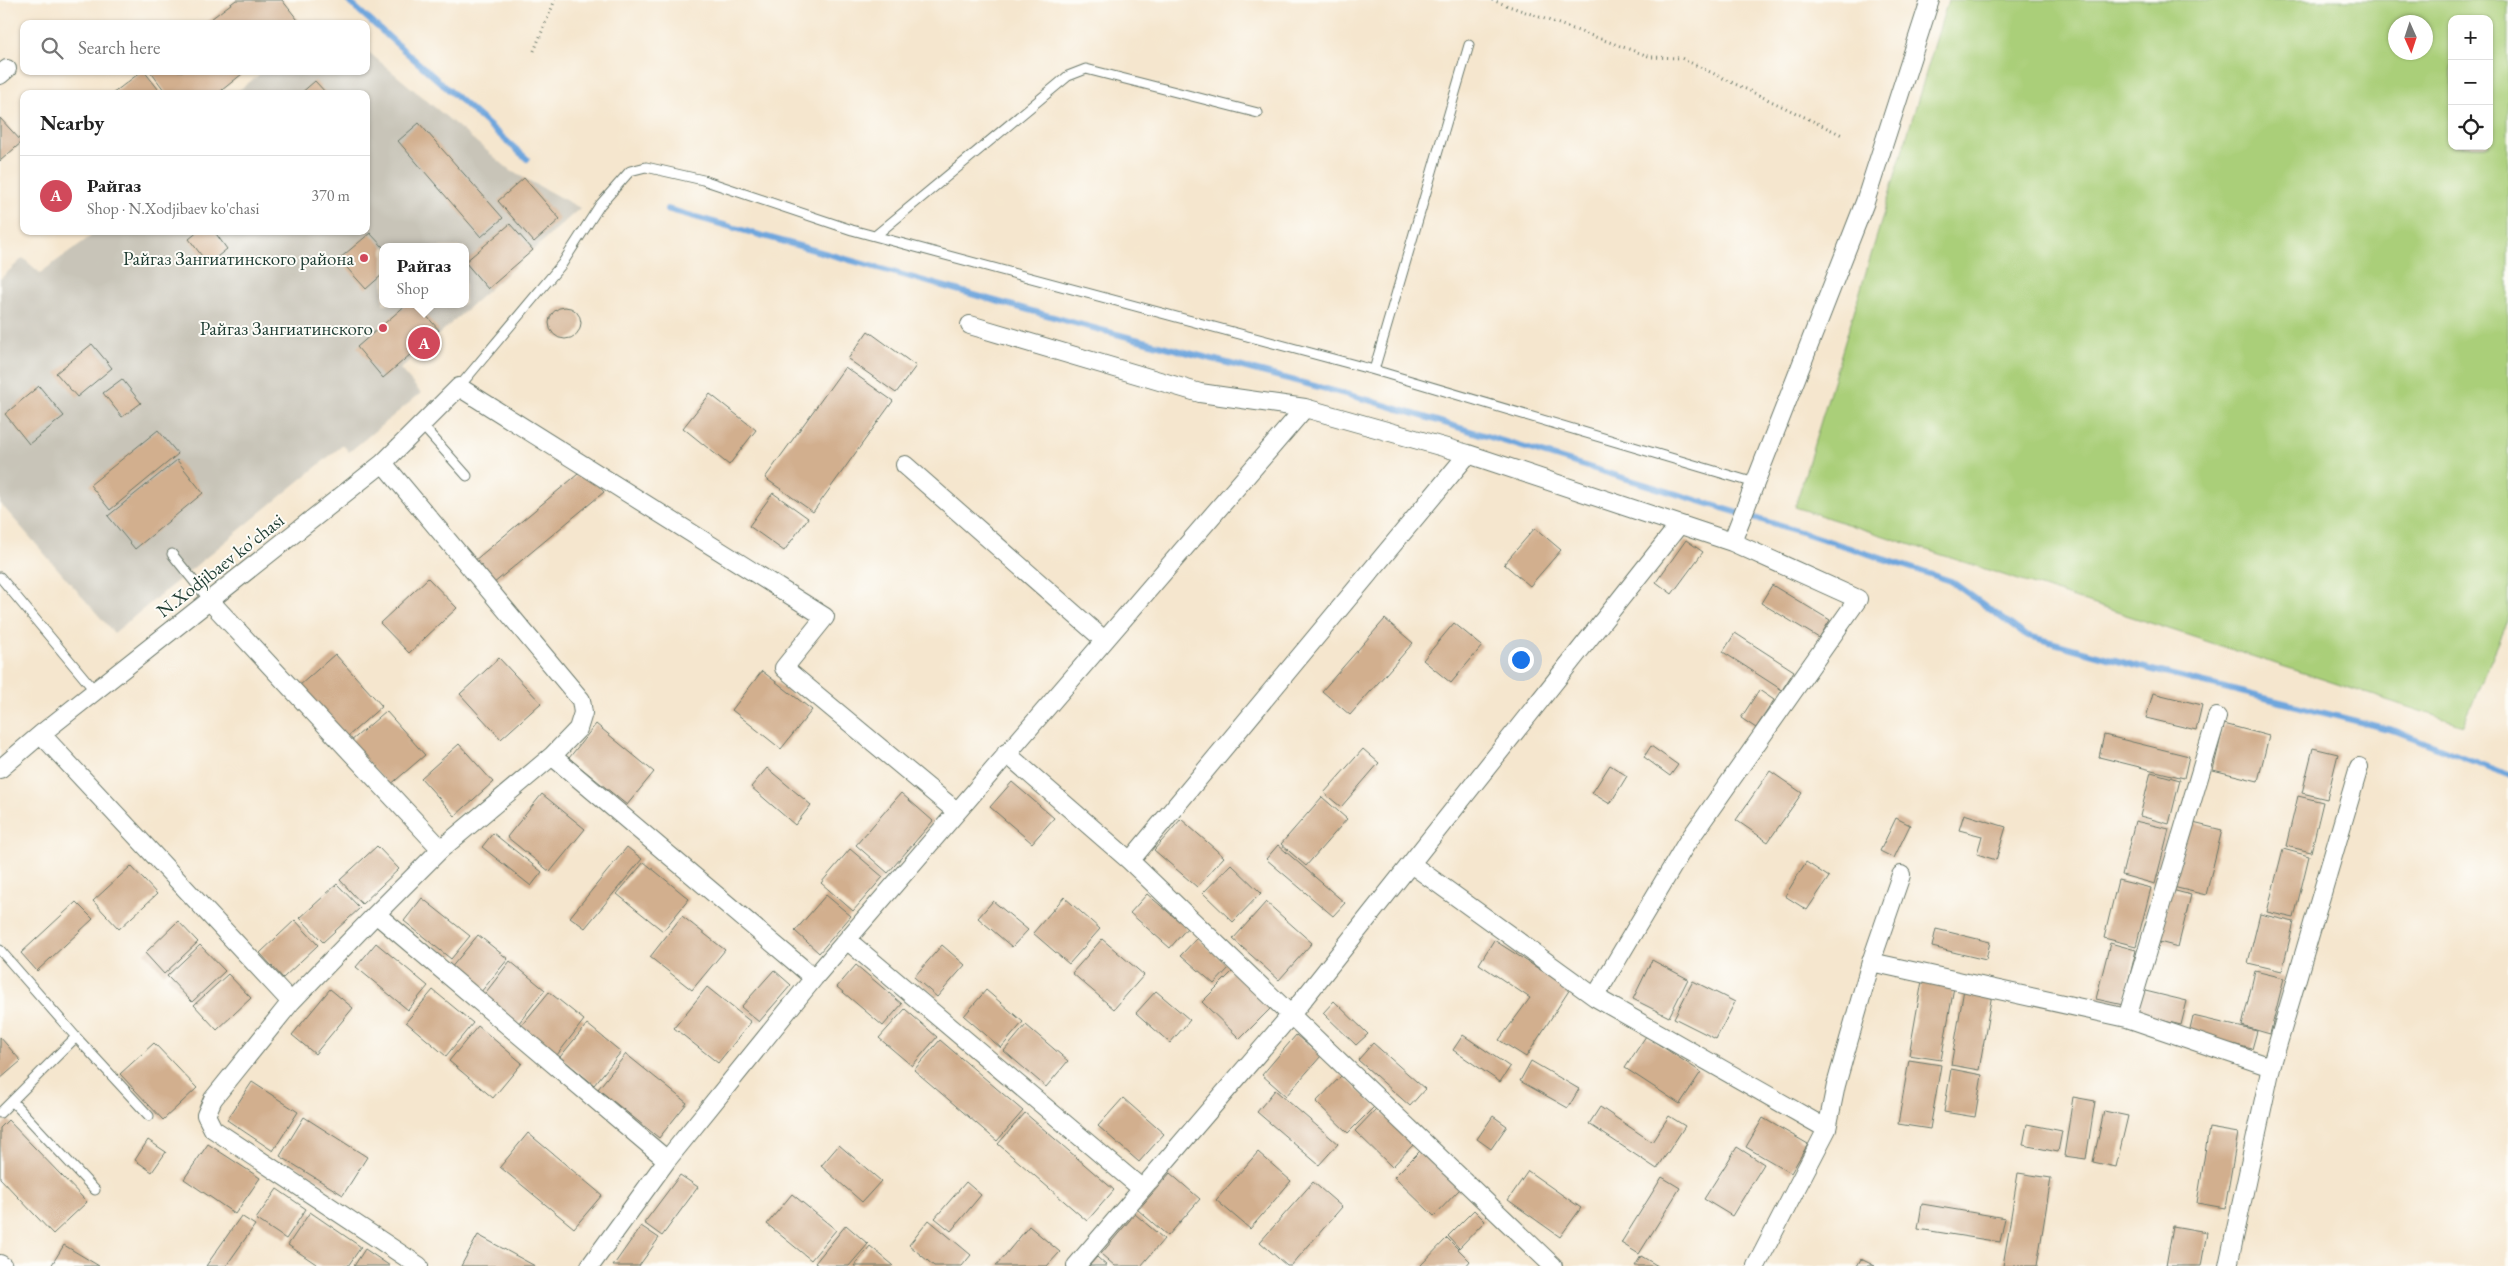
<!DOCTYPE html>
<html lang="en">
<head>
<meta charset="utf-8">
<style>
  :root { --surface:#fff; --page:#f6f6f6; --text:#222; --muted:#767676; --line:#e0e0e0; --accent:#d1495b }
  body { margin:0; font-family:"EB Garamond",serif; background:var(--page); color:var(--text) }
  .controls { position:absolute; right:15px; top:15px; display:grid; overflow:hidden; border-radius:10px; box-shadow:0 1px 4px #0004 }
  .controls button { width:45px; height:45px; display:grid; place-items:center; padding:0; border:0; border-bottom:1px solid var(--line); background:var(--surface); color:var(--text); font:25px sans-serif }
  .compass { position:absolute; left:2388px; top:15px; width:45px; height:45px; border-radius:50%; background:var(--surface); box-shadow:0 1px 4px #0004; rotate:177deg }
  .you { position:absolute; left:1520px; top:659px; width:18px; height:18px; margin:-12px; border:4px solid #fff; border-radius:50%; background:#1a73e8; box-shadow:0 0 0 8px #1a73e833 }
  .badge { display:grid; place-items:center; width:32px; height:32px; border-radius:50%; background:var(--accent); color:#fff; font-size:16px; font-weight:700 }
  .pin { position:absolute; translate:-50% -50%; border:2px solid #fff; box-shadow:0 1px 5px #0006 }
  .popup { position:absolute; left:379px; top:243px; width:90px; height:65px; box-sizing:border-box; display:grid; place-content:center; border-radius:10px; background:var(--surface); filter:drop-shadow(0 1px 4px #0005); font-size:16px; white-space:nowrap; color:var(--muted) }
  .popup b { font-size:19px; color:var(--text) }
  .popup::after { content:''; position:absolute; left:50%; top:100%; margin-left:-10px; border:10px solid transparent; border-top-color:var(--surface) }
  .list { margin:0; padding:0; list-style:none }
  h2 { display:flex; justify-content:space-between; align-items:center; height:65px; margin:0; padding:0 20px; font-size:21px }
  h2 small { font-size:16px; font-weight:400; color:var(--muted) }
  .list li { display:grid; grid-template-columns:32px 1fr auto; gap:15px; align-items:center; box-sizing:border-box; height:80px; padding:0 20px; border-top:1px solid var(--line) }
  .list b { display:block; font-size:19px; white-space:nowrap }
  .list p { margin:0; font-size:16px; white-space:nowrap; color:var(--muted) }
  .list em { font-size:16px; font-style:normal; color:var(--muted) }
  .icon { flex:none; width:28px; height:28px; fill:none; stroke:currentColor; stroke-width:2; stroke-linecap:round; stroke-linejoin:round }
  .map { position:relative; flex:none; width:2508px; height:1266px; overflow:hidden }
  .search { position:absolute; background:var(--surface); box-shadow:0 1px 4px #0004; left:20px; top:20px; width:350px; height:55px; display:flex; align-items:center; gap:12px; box-sizing:border-box; padding:0 18px; border-radius:10px; color:var(--muted); font-size:19px }
  .panel { position:absolute; background:var(--surface); box-shadow:0 1px 4px #0004; left:20px; top:90px; width:350px; height:145px; border-radius:10px }
  .map>svg:first-child { display:block }
  .industrial { fill:#c8c4b8; fill-rule:evenodd }
  .green { fill:#aacf79; stroke:#648656; fill-rule:evenodd }
  .lines { fill:none; stroke-linecap:round; stroke-linejoin:round }
  .stream { stroke:#6ea6dd; stroke-width:6 }
  .building { fill:#d2af8e }
  .service-casing { stroke:#6a786a; stroke-width:11 }
  .minor-casing { stroke:#6a786a; stroke-width:20 }
  .path { stroke:#6a786a; stroke-width:3; stroke-dasharray:1 4; stroke-linecap:butt }
  .service { stroke:#fff; stroke-width:9 }
  .minor { stroke:#fff; stroke-width:18 }
  .poi-dot { fill:#d1495b; stroke:#fdfcf7; stroke-width:2 }
  .labels { text-anchor:middle; stroke-width:4; stroke-linejoin:round; paint-order:stroke }
  .poi-label { font-size:19px; fill:#1f3d34; stroke:#fdfcf7; text-anchor:end }
  .street-label { font-size:19px; fill:#1f3d34; stroke:#fdfcf7 }
</style>
</head>
<body>
<div class="map">
<svg width="2508" height="1266" viewBox="0 0 2508 1266">
  <rect width="100%" height="100%" fill="#fdfcf7"/>
  <filter id="ink" filterUnits="userSpaceOnUse"><feTurbulence type="fractalNoise" baseFrequency=".02" numOctaves="2"/><feDisplacementMap in="SourceGraphic" scale="10" xChannelSelector="R" yChannelSelector="G"/><feConvolveMatrix kernelMatrix="1 2 1 2 8 2 1 2 1" color-interpolation-filters="sRGB"/></filter>
  <filter id="wash" filterUnits="userSpaceOnUse"><feTurbulence type="fractalNoise" baseFrequency=".0096" numOctaves="4" result="noise"/><feDisplacementMap in="SourceGraphic" scale="20" xChannelSelector="R" yChannelSelector="G"/><feGaussianBlur stdDeviation="1.12" result="paint"/><feColorMatrix in="noise" values="0 0 0 0 0 0 0 0 0 0 0 0 0 0 0 0 0 1.4 0 .05"/><feComposite in="paint" operator="in"/></filter>
  <g filter="url(#wash)">
    <rect width="100%" height="100%" fill="#f5e6ce"/>
    <path class="industrial" d="M 366,50 L 511,171 L 580,208 L 400,369 L 421,393 L 349,452 L 343,445 L 114,633 L 0,503 L 0,279 L 23,258 L 40,273 L 98,231 L 366,231 L 366,94 L 234,94 L 264,71 L 366,71 ZM 383,247 L 465,247 L 465,304 L 383,304 Z"/>
    <path class="green" d="M 1948,0 L 2508,0 L 2508,621 L 2463,725 L 1795,507 ZM 2452,19 L 2489,19 L 2489,146 L 2452,146 ZM 2396,22 L 2426,22 L 2426,52 L 2396,52 Z"/>
    <g class="lines">
      <path class="stream" d="M 347,0 L 527,159
        M 667,209 L 1082,325 L 1372,401 L 1804,533 L 1951,581 L 2025,635 L 2133,665 L 2396,731 L 2508,775"/>
    </g>
    <g id="blocks">
      <path class="building" d="M 236,0 L 282,0 L 301,24 L 208,24 L 207,22 Z
        M 142,71 L 144,71 L 162,94 L 112,94 Z
        M 150,71 L 240,71 L 242,74 L 217,94 L 167,94 Z
        M 315,81 L 327,94 L 300,94 Z
        M 0,118 L 22,142 L 0,161 Z
        M 419,123 L 503,218 L 481,237 L 398,141 Z
        M 524,178 L 560,219 L 534,242 L 498,201 Z
        M 510,224 L 533,250 L 488,289 L 465,262 Z
        M 199,231 L 214,231 L 227,249 L 208,264 L 189,239 Z
        M 370,233 L 383,247 L 383,274 L 366,289 L 339,259 Z
        M 407,304 L 416,304 L 439,330 L 383,378 L 357,347 Z
        M549 323a16 16 0 1 1 32 0a16 16 0 1 1-32 0Z
        M 868,331 L 916,366 L 896,393 L 848,359 Z
        M 92,344 L 112,368 L 77,397 L 56,373 Z
        M 845,367 L 893,401 L 813,512 L 765,478 Z
        M 122,379 L 141,403 L 122,417 L 103,393 Z
        M 39,386 L 64,416 L 29,444 L 5,414 Z
        M 710,394 L 756,430 L 729,465 L 683,428 Z
        M 158,430 L 178,454 L 110,510 L 90,485 Z
        M 177,460 L 203,493 L 135,549 L 108,516 Z
        M 584,469 L 604,492 L 493,584 L 474,561 Z
        M 773,493 L 808,518 L 784,551 L 749,526 Z
        M 1535,528 L 1561,550 L 1530,586 L 1504,564 Z
        M 1686,540 L 1703,552 L 1672,594 L 1656,582 Z
        M 428,578 L 457,608 L 409,653 L 380,623 Z
        M 1772,585 L 1830,620 L 1819,638 L 1761,603 Z
        M 1385,619 L 1413,643 L 1350,715 L 1322,691 Z
        M 1454,623 L 1482,646 L 1451,683 L 1423,660 Z
        M 1735,633 L 1794,671 L 1782,690 L 1723,652 Z
        M 335,654 L 382,706 L 346,738 L 299,686 Z
        M 499,658 L 541,703 L 501,739 L 460,694 Z
        M 762,671 L 812,710 L 781,749 L 732,710 Z
        M 1759,690 L 1774,700 L 1756,728 L 1741,718 Z
        M 2153,693 L 2202,705 L 2196,730 L 2146,718 Z
        M 386,711 L 425,755 L 389,786 L 350,742 Z
        M 596,724 L 654,772 L 627,805 L 569,758 Z
        M 2224,724 L 2269,736 L 2258,781 L 2213,770 Z
        M 2104,735 L 2189,756 L 2184,778 L 2099,757 Z
        M 459,744 L 493,782 L 455,816 L 421,778 Z
        M 1651,746 L 1678,765 L 1670,776 L 1644,757 Z
        M 2313,748 L 2338,754 L 2327,799 L 2302,793 Z
        M 1363,749 L 1379,763 L 1341,807 L 1324,793 Z
        M 1610,765 L 1627,776 L 1610,804 L 1592,793 Z
        M 767,768 L 811,805 L 795,825 L 751,787 Z
        M 1770,771 L 1802,793 L 1768,842 L 1736,820 Z
        M 2151,772 L 2180,780 L 2169,824 L 2140,816 Z
        M 1012,782 L 1054,818 L 1032,843 L 990,807 Z
        M 901,793 L 933,821 L 888,873 L 856,845 Z
        M 542,794 L 585,829 L 550,872 L 507,837 Z
        M 2298,796 L 2323,802 L 2311,852 L 2286,846 Z
        M 1322,797 L 1347,819 L 1306,866 L 1281,844 Z
        M 1964,814 L 2006,827 L 1996,860 L 1977,854 L 1982,836 L 1959,830 Z
        M 1896,818 L 1910,825 L 1894,858 L 1880,851 Z
        M 1181,819 L 1224,857 L 1197,887 L 1154,850 Z
        M 2135,821 L 2169,829 L 2155,884 L 2122,875 Z
        M 2189,822 L 2222,830 L 2206,895 L 2173,887 Z
        M 493,833 L 542,872 L 531,886 L 482,847 Z
        M 1278,845 L 1345,903 L 1333,916 L 1266,859 Z
        M 377,846 L 399,869 L 362,904 L 340,880 Z
        M 627,847 L 642,859 L 585,928 L 570,917 Z
        M 850,849 L 883,877 L 853,911 L 821,883 Z
        M 2283,849 L 2309,856 L 2294,918 L 2267,912 Z
        M 644,862 L 689,899 L 663,931 L 617,894 Z
        M 1806,862 L 1829,877 L 1807,910 L 1785,896 Z
        M 1231,864 L 1261,893 L 1233,922 L 1203,893 Z
        M 131,866 L 157,894 L 119,929 L 93,901 Z
        M 2118,880 L 2151,888 L 2136,946 L 2104,938 Z
        M 337,884 L 360,908 L 323,942 L 300,918 Z
        M 2172,890 L 2191,895 L 2178,947 L 2159,942 Z
        M 1147,894 L 1187,928 L 1170,948 L 1130,913 Z
        M 826,895 L 851,916 L 819,953 L 795,931 Z
        M 1064,897 L 1100,929 L 1069,964 L 1033,933 Z
        M 422,898 L 470,936 L 451,959 L 404,921 Z
        M 993,901 L 1028,930 L 1012,947 L 978,918 Z
        M 76,902 L 93,919 L 37,971 L 21,953 Z
        M 1266,902 L 1312,943 L 1279,980 L 1233,939 Z
        M 2260,914 L 2294,922 L 2282,971 L 2248,963 Z
        M 682,916 L 725,950 L 692,990 L 650,957 Z
        M 295,920 L 318,945 L 283,978 L 260,953 Z
        M 178,921 L 198,942 L 164,974 L 145,953 Z
        M 1936,929 L 1990,942 L 1986,960 L 1932,947 Z
        M 478,935 L 508,959 L 480,993 L 450,969 Z
        M 1197,938 L 1230,967 L 1214,984 L 1181,955 Z
        M 1102,939 L 1144,975 L 1114,1009 L 1072,973 Z
        M 1494,940 L 1570,989 L 1526,1057 L 1499,1040 L 1530,998 L 1479,964 Z
        M 376,943 L 428,986 L 408,1010 L 356,967 Z
        M 2110,943 L 2136,950 L 2123,1005 L 2096,999 Z
        M 200,945 L 225,971 L 192,1002 L 167,976 Z
        M 942,945 L 965,965 L 937,997 L 914,977 Z
        M 1652,960 L 1688,979 L 1669,1017 L 1633,999 Z
        M 510,961 L 545,990 L 518,1024 L 483,996 Z
        M 856,965 L 902,1004 L 883,1026 L 837,987 Z
        M 774,970 L 791,985 L 759,1022 L 741,1007 Z
        M 1234,970 L 1271,1008 L 1240,1039 L 1202,1002 Z
        M 2255,971 L 2284,978 L 2270,1034 L 2242,1026 Z
        M 228,974 L 251,998 L 217,1030 L 194,1005 Z
        M 1693,981 L 1735,1002 L 1716,1039 L 1674,1018 Z
        M 1922,981 L 1954,987 L 1941,1060 L 1909,1055 Z
        M 707,987 L 751,1022 L 718,1063 L 674,1028 Z
        M 330,989 L 353,1008 L 315,1054 L 292,1035 Z
        M 1964,989 L 1992,994 L 1979,1070 L 1951,1065 Z
        M 433,990 L 473,1023 L 446,1056 L 406,1022 Z
        M 986,990 L 1023,1022 L 1001,1048 L 964,1016 Z
        M 2141,990 L 2187,1001 L 2181,1025 L 2135,1014 Z
        M 1156,991 L 1190,1020 L 1170,1043 L 1136,1013 Z
        M 549,992 L 584,1020 L 557,1055 L 521,1026 Z
        M 1334,1001 L 1368,1034 L 1356,1045 L 1323,1013 Z
        M 905,1009 L 937,1037 L 912,1066 L 879,1038 Z
        M 2193,1016 L 2257,1031 L 2252,1049 L 2189,1033 Z
        M 587,1024 L 621,1052 L 594,1085 L 560,1057 Z
        M 1026,1025 L 1068,1061 L 1046,1087 L 1004,1051 Z
        M 478,1026 L 522,1063 L 493,1098 L 449,1061 Z
        M 1296,1035 L 1321,1056 L 1286,1096 L 1262,1075 Z
        M 1463,1035 L 1510,1067 L 1500,1082 L 1453,1050 Z
        M 1646,1036 L 1701,1072 L 1680,1104 L 1625,1068 Z
        M 0,1037 L 21,1061 L 0,1079 Z
        M 940,1040 L 1023,1111 L 997,1141 L 914,1070 Z
        M 154,1043 L 197,1088 L 163,1120 L 120,1074 Z
        M 1373,1043 L 1425,1089 L 1410,1106 L 1358,1060 Z
        M 626,1054 L 687,1103 L 659,1138 L 598,1089 Z
        M 1909,1060 L 1941,1065 L 1930,1129 L 1898,1124 Z
        M 1531,1061 L 1579,1089 L 1568,1108 L 1520,1081 Z
        M 1951,1069 L 1982,1075 L 1975,1117 L 1944,1112 Z
        M 1342,1075 L 1375,1106 L 1348,1133 L 1316,1102 Z
        M 252,1082 L 298,1112 L 273,1151 L 227,1120 Z
        M 1275,1090 L 1338,1144 L 1319,1165 L 1257,1112 Z
        M 2073,1097 L 2095,1101 L 2086,1159 L 2064,1156 Z
        M 1123,1098 L 1164,1134 L 1139,1162 L 1098,1126 Z
        M 1600,1107 L 1652,1142 L 1669,1116 L 1685,1126 L 1657,1169 L 1589,1124 Z
        M 1377,1108 L 1414,1144 L 1392,1167 L 1355,1131 Z
        M 2104,1111 L 2128,1116 L 2116,1167 L 2093,1162 Z
        M 1025,1113 L 1114,1190 L 1087,1221 L 998,1144 Z
        M 1493,1116 L 1507,1126 L 1491,1149 L 1477,1139 Z
        M 304,1117 L 367,1157 L 343,1195 L 280,1156 Z
        M 1763,1118 L 1808,1144 L 1791,1173 L 1746,1147 Z
        M 8,1120 L 87,1202 L 53,1234 L 0,1178 L 0,1128 Z
        M 2027,1124 L 2062,1131 L 2058,1152 L 2023,1145 Z
        M 2209,1128 L 2238,1133 L 2225,1208 L 2197,1203 Z
        M 528,1133 L 602,1195 L 574,1228 L 500,1167 Z
        M 148,1140 L 166,1152 L 152,1172 L 135,1160 Z
        M 208,1144 L 260,1178 L 235,1214 L 184,1179 Z
        M 839,1145 L 881,1181 L 862,1202 L 821,1166 Z
        M 1737,1147 L 1764,1164 L 1732,1216 L 1704,1199 Z
        M 1420,1151 L 1460,1189 L 1434,1216 L 1394,1177 Z
        M 1258,1152 L 1291,1181 L 1250,1229 L 1216,1200 Z
        M 1528,1171 L 1581,1208 L 1560,1237 L 1508,1200 Z
        M 1170,1173 L 1200,1199 L 1168,1236 L 1138,1210 Z
        M 2018,1173 L 2051,1178 L 2037,1266 L 2003,1266 Z
        M 680,1175 L 698,1187 L 662,1236 L 644,1223 Z
        M 1662,1177 L 1680,1188 L 1639,1254 L 1621,1243 Z
        M 966,1182 L 981,1195 L 951,1231 L 935,1218 Z
        M 1313,1182 L 1342,1207 L 1291,1266 L 1287,1266 L 1260,1242 Z
        M 277,1189 L 306,1209 L 286,1239 L 256,1219 Z
        M 792,1194 L 836,1230 L 811,1260 L 767,1224 Z
        M 1922,1204 L 2005,1218 L 2000,1242 L 1918,1229 Z
        M 1474,1210 L 1485,1221 L 1459,1248 L 1448,1236 Z
        M 310,1212 L 361,1247 L 348,1266 L 319,1266 L 288,1245 Z
        M 1135,1214 L 1164,1239 L 1141,1266 L 1115,1266 L 1101,1254 Z
        M 241,1216 L 255,1225 L 226,1266 L 206,1266 Z
        M 929,1220 L 971,1255 L 962,1266 L 934,1266 L 909,1245 Z
        M 846,1225 L 868,1244 L 849,1266 L 819,1266 L 815,1263 Z
        M 641,1226 L 659,1238 L 639,1266 L 613,1266 Z
        M 1029,1226 L 1060,1252 L 1047,1266 L 996,1266 Z
        M 2173,1226 L 2207,1232 L 2201,1266 L 2166,1266 Z
        M 478,1235 L 535,1266 L 461,1266 Z
        M 1447,1238 L 1470,1261 L 1466,1266 L 1420,1266 Z
        M 64,1245 L 99,1266 L 51,1266 Z
        M 870,1246 L 893,1265 L 892,1266 L 854,1266 Z
        M 365,1249 L 390,1266 L 354,1266 Z
        M 1641,1256 L 1658,1266 L 1635,1266 Z
        M 1097,1257 L 1107,1266 L 1089,1266 Z
        M 1861,1259 L 1875,1266 L 1857,1266 Z"/>
    </g>
  </g>
  <g filter="url(#ink)">
    <use href="#blocks" fill-opacity="0" stroke="#6a786a" stroke-width="1"/>
    <g class="lines">
      <g class="service-casing">
        <path id="service" d="M 875,236 L 1068,76 L 1086,69 L 1258,113
          M 1374,370 L 1469,45
          M 459,387 L 562,264 L 600,205 L 630,171 L 646,167 L 703,180 L 852,230 L 1374,370 L 1755,483
          M 421,424 L 467,476
          M 172,554 L 209,600
          M 0,577 L 95,691
          M 0,950 L 76,1037 L 149,1116
          M 12,1101 L 95,1190
          M 0,1113 L 76,1037"/>
      </g>
      <g class="minor-casing">
        <path id="minor" d="M 0,75 L 7,69
          M 970,325 L 1200,393 L 1305,408 L 1468,454 L 1732,542 L 1858,599 L 1686,844 L 1595,997
          M 383,463 L 581,700 L 583,713 L 578,729 L 552,756 L 441,849 L 376,914 L 291,1002 L 213,1099 L 206,1115 L 213,1129 L 419,1266
          M 905,465 L 1104,640
          M 1732,542 L 1865,202 L 1930,0
          M 209,600 L 441,849
          M 41,734 L 291,1002
          M 1006,753 L 1130,861 L 1553,1266
          M 552,756 L 814,978
          M 0,769 L 41,734 L 383,463 L 459,387 L 825,617 L 784,668 L 956,811
          M 1130,861 L 1468,454
          M 1411,864 L 1595,997 L 1827,1129
          M 376,914 L 667,1160
          M 847,940 L 1141,1188
          M 1871,962 L 2127,1018 L 2271,1067
          M 2127,1018 L 2217,717
          M 0,1264 L 3,1266
          M 590,1266 L 667,1160 L 814,978 L 1305,408
          M 1076,1266 L 1290,1016 L 1679,525
          M 1756,1266 L 1827,1129 L 1836,1085 L 1871,962 L 1901,875
          M 2228,1266 L 2271,1067 L 2359,767"/>
      </g>
      <path class="path" d="M 1492,0 L 1651,57 L 1681,58 L 1842,135
        M 534,51 L 555,0"/>
      <use href="#service" class="service"/>
      <use href="#minor" class="minor"/>
    </g>
  </g>
  <g class="poi-dot">
    <circle cx="364" cy="258" r="5"/>
    <circle cx="383" cy="328" r="5"/>
  </g>
  <g class="labels">
    <g class="poi-label">
      <text x="354" y="265">Райгаз Зангиатинского района</text>
      <text x="373" y="335">Райгаз Зангиатинского</text>
    </g>
    <g class="street-label">
      <text transform="translate(220 565) rotate(-38)" y="7">N.Xodjibaev ko'chasi</text>
    </g>
  </g>
</svg>
<div class="controls">
<button>+</button>
<button>−</button>
<button><svg class="icon" aria-label="locate" viewBox="0 0 24 24"><circle cx="12" cy="12" r="6"/><path d="M12 2v4M12 18v4M2 12h4M18 12h4"/></svg></button>
</div>
<svg class="compass" viewBox="-18 -18 36 36"><path d="M0-13l5 13h-10z" fill="#e53935"/><path d="M0 13l5-13h-10z" fill="#767676"/></svg>
<div class="you"></div>
<div class="pin badge" style="left:424px;top:343px">A</div>
<div class="popup"><b>Райгаз</b>Shop</div>
<div class="search"><svg class="icon" aria-label="search" viewBox="0 0 24 24"><circle cx="10" cy="10" r="6"/><path d="M15 15l6 6"/></svg>Search here</div>
<section class="panel">
<h2>Nearby<small></small></h2>
<ul class="list">
<li><span class="badge">A</span><div><b>Райгаз</b><p>Shop · N.Xodjibaev ko'chasi</p></div><em>370 m</em></li>
</ul>
</section>
</div>
</body>
</html>
